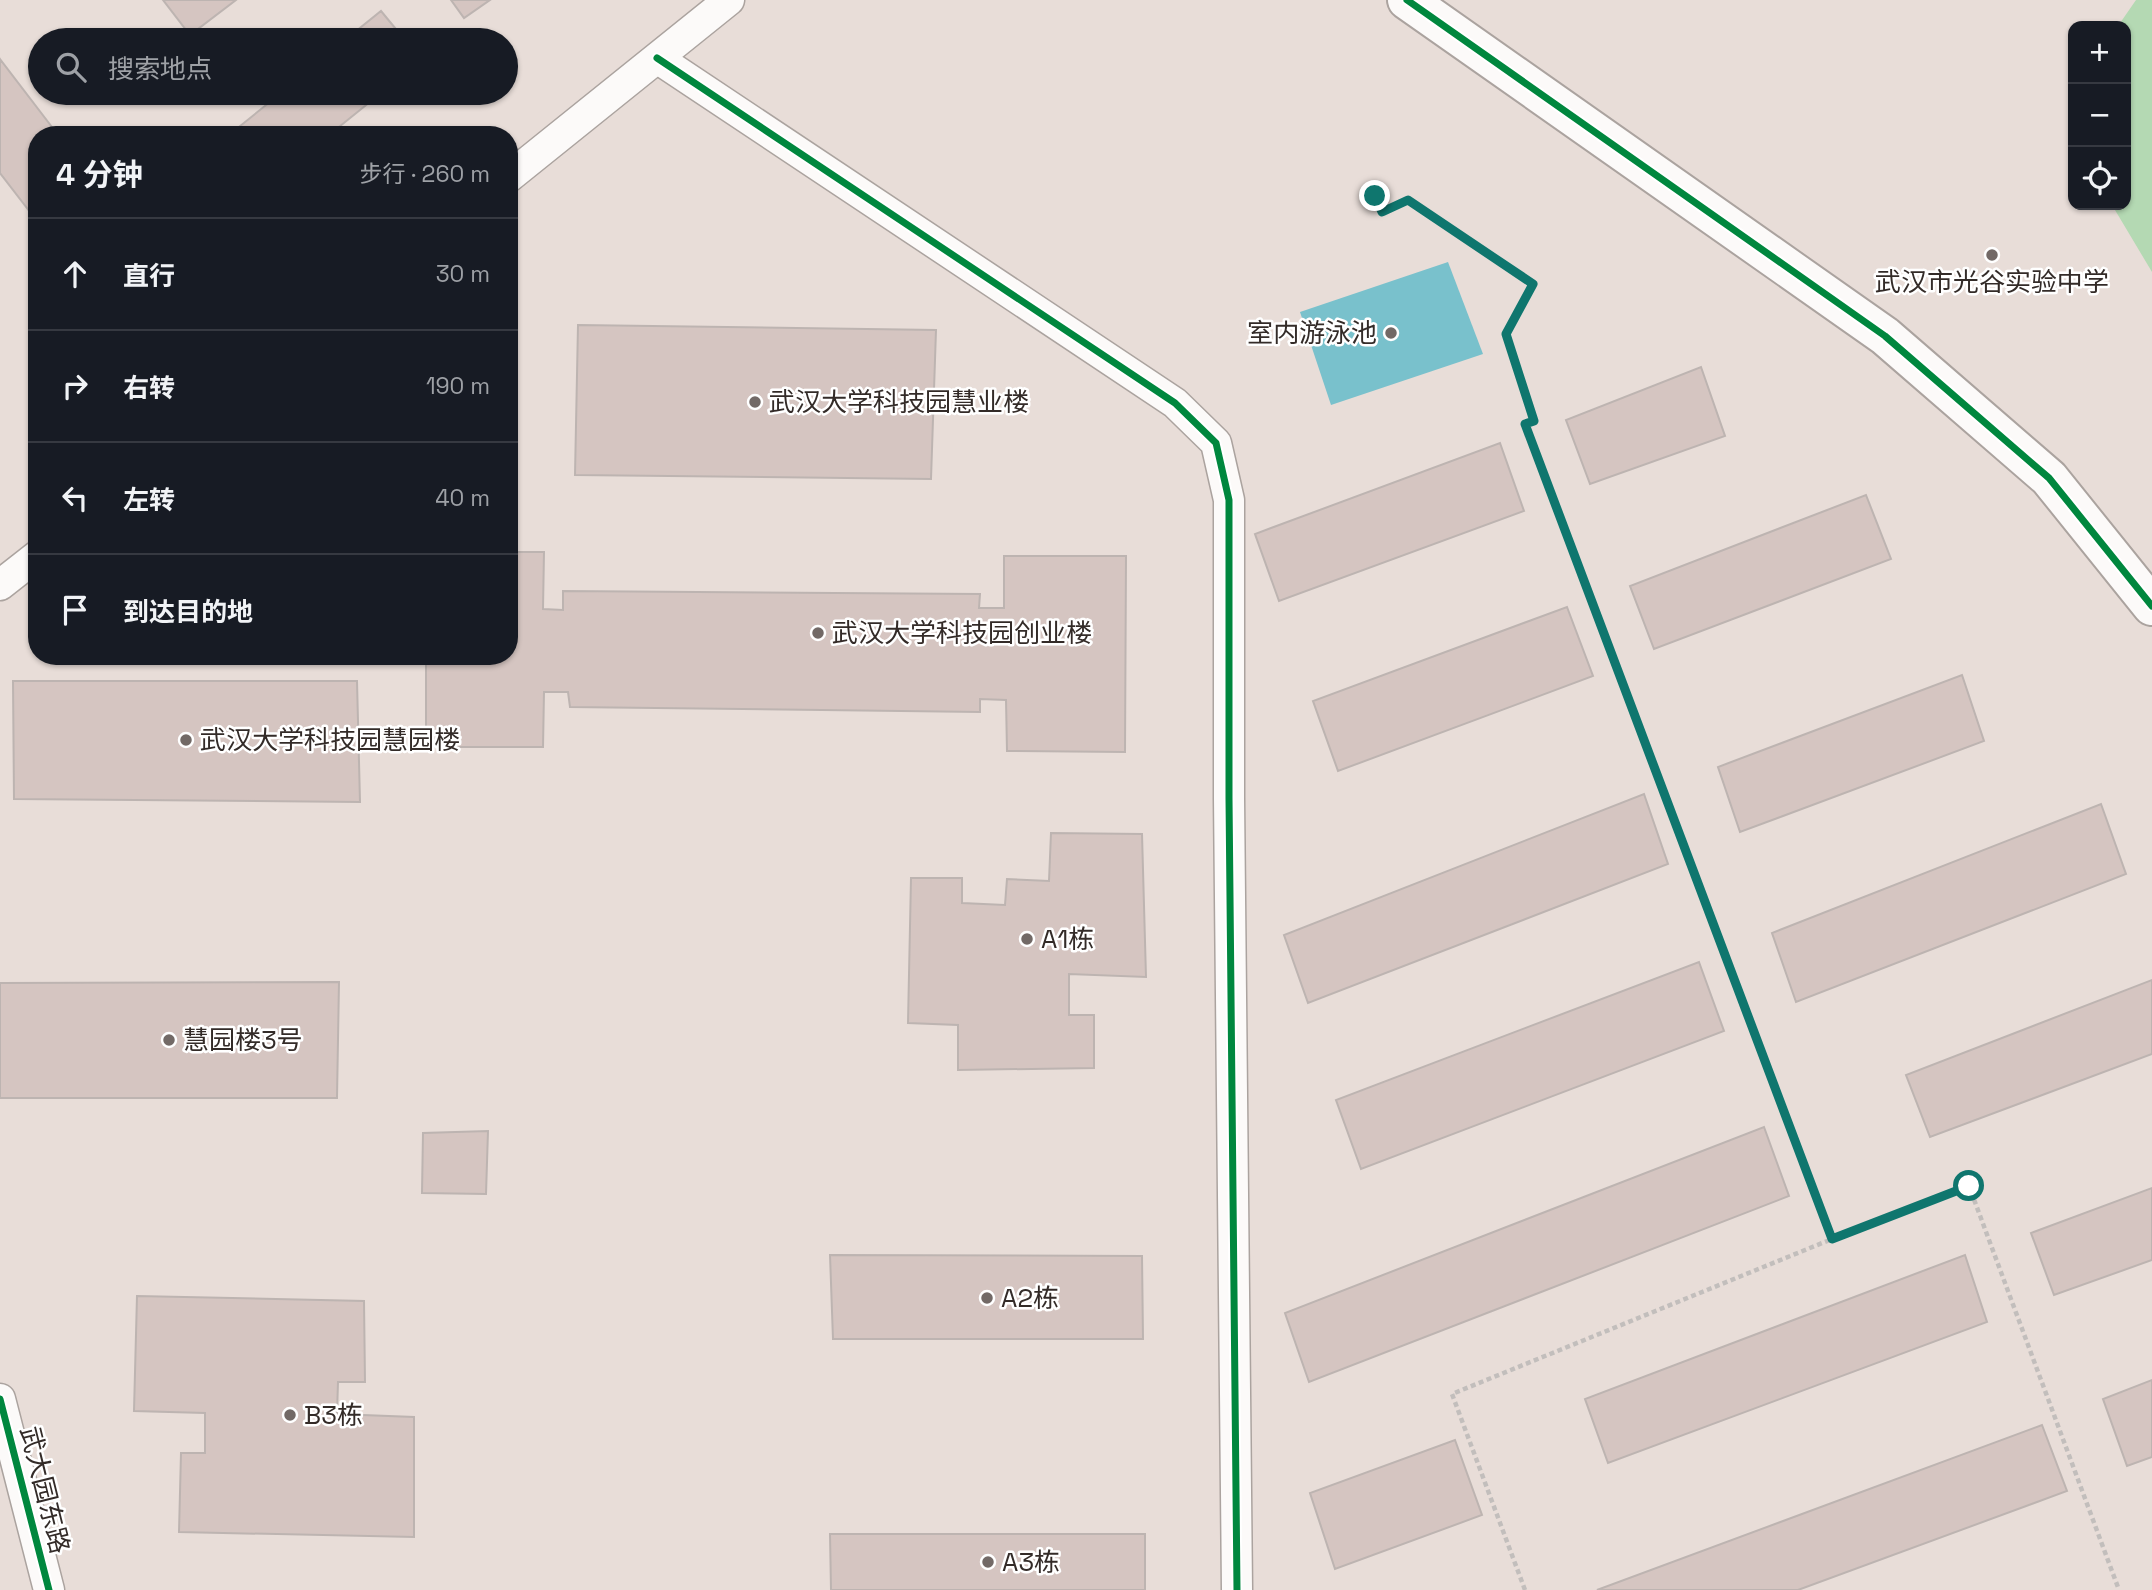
<!DOCTYPE html>
<html lang="zh">
<head>
<meta charset="utf-8">
<style>
  :root { --surface:#171b24; --page:#242831; --text:#f1f3f6; --muted:#9ea1a6; --line:#363941 }
  body { margin:0; font-family:"Space Grotesk","Noto Sans SC",sans-serif; background:var(--page); color:var(--text) }
  .controls { position:absolute; right:21px; top:21px; display:grid; overflow:hidden; border-radius:14px; box-shadow:0 2px 5px #0004 }
  .controls button { width:63px; height:63px; display:grid; place-items:center; padding:0; border:0; border-bottom:2px solid var(--line); background:var(--surface); color:var(--text); font:35px sans-serif }
  .stop { position:absolute; width:21px; height:21px; margin:-16px; border:5px solid #0f766e; border-radius:50%; background:#fff }
  .stop.end { background:#0f766e; border-color:#fff; box-shadow:0 2px 7px #0008 }
  .list { margin:0; padding:0; list-style:none }
  h2 { display:flex; justify-content:space-between; align-items:center; height:91px; margin:0; padding:0 28px; font-size:30px }
  h2 small { font-size:23px; font-weight:400; color:var(--muted) }
  .list li { display:grid; grid-template-columns:46px 1fr auto; gap:21px; align-items:center; box-sizing:border-box; height:112px; padding:0 28px; border-top:2px solid var(--line) }
  .list b { display:block; font-size:26px; white-space:nowrap }
  .list em { font-size:23px; font-style:normal; color:var(--muted) }
  .icon { flex:none; width:38px; height:38px; fill:none; stroke:currentColor; stroke-width:2; stroke-linecap:round; stroke-linejoin:round }
  .map { position:relative; flex:none; width:2152px; height:1590px; overflow:hidden }
  .search { position:absolute; background:var(--surface); box-shadow:0 2px 5px #0004; left:28px; top:28px; width:490px; height:77px; display:flex; align-items:center; gap:18px; box-sizing:border-box; padding:0 24px; border-radius:38px; color:var(--muted); font-size:26px }
  .panel { position:absolute; background:var(--surface); box-shadow:0 2px 5px #0004; left:28px; top:126px; width:490px; height:539px; border-radius:28px }
  .map>svg:first-child { display:block }
  .green { fill:#b4d9b3 }
  .water { fill:#79c1cc }
  .building { fill:#d5c5c1; stroke:#bdb4b1; stroke-width:2 }
  .lines { fill:none; stroke-linecap:round; stroke-linejoin:round }
  .street-casing { stroke:#aba39f; stroke-width:33 }
  .secondary-casing { stroke:#aba39f; stroke-width:42 }
  .path { stroke:#c2bebc; stroke-width:4.5; stroke-dasharray:5 3.5; stroke-linecap:butt }
  .street { stroke:#fcfaf9; stroke-width:30 }
  .secondary { stroke:#fcfaf9; stroke-width:38 }
  .cycleway-casing { stroke:#fff; stroke-width:11 }
  .cycleway { stroke:#00873e; stroke-width:7 }
  .route { stroke:#0f766e; stroke-width:9 }
  .poi-dot { fill:#726966; stroke:#fff; stroke-width:2.5 }
  .labels { text-anchor:middle; stroke-width:5; stroke-linejoin:round; paint-order:stroke }
  .poi-label { font-size:26px; fill:#332b28; stroke:#fff; text-anchor:start }
  .street-label { font-size:26px; fill:#332b28; stroke:#fff }
</style>
</head>
<body>
<div class="map">
<svg width="2152" height="1590" viewBox="0 0 2152 1590">
  <rect width="100%" height="100%" fill="#e8ddd8"/>
  <path class="green" d="M 2136,0 L 2152,0 L 2152,272 L 2112,205 L 2126,205 L 2126,26 L 2118,26 Z"/>
  <path class="water" d="M 1448,262 L 1483,354 L 1331,405 L 1300,312 Z"/>
  <path class="building" d="M 163,0 L 236,0 L 190,35 Z
    M 451,0 L 490,0 L 464,18 Z
    M 381,11 L 405,40 L 345,40 Z
    M 0,59 L 58,135 L 37,135 L 37,221 L 0,173 Z
    M 281,93 L 381,93 L 329,135 L 229,135 Z
    M 578,325 L 936,330 L 931,479 L 575,475 Z
    M 1701,367 L 1725,436 L 1590,484 L 1566,420 Z
    M 1500,443 L 1524,511 L 1279,601 L 1255,534 Z
    M 1866,495 L 1891,559 L 1654,649 L 1630,586 Z
    M 509,552 L 544,552 L 543,609 L 563,610 L 563,591 L 980,594 L 979,608 L 1004,608 L 1004,556 L 1126,556 L 1125,752 L 1007,751 L 1006,700 L 980,699 L 980,712 L 570,707 L 568,692 L 544,692 L 543,747 L 426,747 L 426,656 L 509,656 Z
    M 1567,607 L 1593,676 L 1338,771 L 1313,701 Z
    M 1962,675 L 1984,741 L 1740,832 L 1718,767 Z
    M 13,681 L 357,681 L 360,802 L 14,799 Z
    M 1644,794 L 1668,864 L 1308,1003 L 1284,935 Z
    M 2101,804 L 2126,874 L 1796,1002 L 1772,933 Z
    M 1051,833 L 1142,834 L 1146,977 L 1069,974 L 1069,1015 L 1094,1015 L 1094,1068 L 958,1070 L 958,1025 L 908,1023 L 911,878 L 962,878 L 962,903 L 1005,905 L 1007,879 L 1049,881 Z
    M 1699,962 L 1724,1031 L 1361,1169 L 1336,1100 Z
    M 2152,980 L 2152,1054 L 1930,1137 L 1906,1075 Z
    M 339,982 L 337,1098 L 0,1098 L 0,983 Z
    M 1764,1127 L 1789,1196 L 1309,1382 L 1285,1313 Z
    M 488,1131 L 486,1194 L 422,1193 L 423,1133 Z
    M 2152,1188 L 2152,1260 L 2054,1295 L 2031,1233 Z
    M 830,1255 L 1142,1256 L 1143,1339 L 833,1339 Z
    M 1965,1255 L 1987,1322 L 1608,1463 L 1585,1399 Z
    M 137,1296 L 364,1301 L 365,1382 L 338,1382 L 337,1414 L 414,1417 L 414,1537 L 179,1532 L 181,1453 L 205,1453 L 205,1413 L 134,1411 Z
    M 2152,1380 L 2152,1457 L 2127,1466 L 2103,1399 Z
    M 2042,1425 L 2067,1491 L 1798,1590 L 1597,1590 Z
    M 1455,1440 L 1482,1515 L 1335,1569 L 1310,1493 Z
    M 830,1534 L 1145,1534 L 1145,1590 L 831,1590 Z"/>
  <g class="lines">
    <g class="street-casing">
      <path id="street" d="M 657,58 L 1175,403 L 1216,443 L 1229,500 L 1229,798 L 1237,1590
        M 509,177 L 729,0
        M 0,585 L 37,556
        M 0,1399 L 49,1590"/>
    </g>
    <g class="secondary-casing">
      <path id="secondary" d="M 1407,0 L 1885,336 L 2049,478 L 2152,606"/>
    </g>
    <path class="path" d="M 1375,196 L 1382,212 L 1408,200 L 1533,284 L 1506,334 L 1533,421 L 1525,424 L 1832,1239 L 1969,1186 L 2119,1590
      M 1525,1590 L 1452,1394 L 1832,1239"/>
    <use href="#street" class="street"/>
    <use href="#secondary" class="secondary"/>
    <g class="cycleway-casing">
      <path id="cycleway" d="M 1407,0 L 1885,336 L 2049,478 L 2152,606
        M 657,58 L 1175,403 L 1216,443 L 1229,500 L 1229,798 L 1237,1590
        M 0,1399 L 49,1590"/>
    </g>
    <use href="#cycleway" class="cycleway"/>
  </g>
  <g class="lines">
    <path class="route" d="M 1375,196 L 1382,212 L 1408,200 L 1533,284 L 1506,334 L 1534,421 L 1525,424 L 1832,1239 L 1969,1186"/>
  </g>
  <g class="poi-dot">
    <circle cx="1992" cy="255" r="7"/>
    <circle cx="1391" cy="333" r="7"/>
    <circle cx="755" cy="402" r="7"/>
    <circle cx="818" cy="633" r="7"/>
    <circle cx="186" cy="740" r="7"/>
    <circle cx="1027" cy="939" r="7"/>
    <circle cx="169" cy="1040" r="7"/>
    <circle cx="987" cy="1298" r="7"/>
    <circle cx="290" cy="1415" r="7"/>
    <circle cx="988" cy="1562" r="7"/>
  </g>
  <g class="labels">
    <g class="poi-label">
      <text x="1992" y="291" text-anchor="middle">武汉市光谷实验中学</text>
      <text x="1377" y="342" text-anchor="end">室内游泳池</text>
      <text x="769" y="411">武汉大学科技园慧业楼</text>
      <text x="832" y="642">武汉大学科技园创业楼</text>
      <text x="200" y="749">武汉大学科技园慧园楼</text>
      <text x="1041" y="948">A1栋</text>
      <text x="183" y="1049">慧园楼3号</text>
      <text x="1001" y="1307">A2栋</text>
      <text x="304" y="1424">B3栋</text>
      <text x="1002" y="1571">A3栋</text>
    </g>
    <g class="street-label">
      <text transform="translate(45 1490) rotate(76)" y="9">武大园东路</text>
    </g>
  </g>
</svg>
<div class="controls">
<button>+</button>
<button>−</button>
<button><svg class="icon" aria-label="locate" viewBox="0 0 24 24"><circle cx="12" cy="12" r="6"/><path d="M12 2v4M12 18v4M2 12h4M18 12h4"/></svg></button>
</div>
<div class="stop" style="left:1969px;top:1186px"></div>
<div class="stop end" style="left:1375px;top:196px"></div>
<div class="search"><svg class="icon" aria-label="search" viewBox="0 0 24 24"><circle cx="10" cy="10" r="6"/><path d="M15 15l6 6"/></svg>搜索地点</div>
<section class="panel">
<h2>4 分钟<small>步行 · 260 m</small></h2>
<ul class="list">
<li><svg class="icon" aria-label="ahead" viewBox="0 0 24 24"><path d="M12 20V5M6 11l6-6 6 6"/></svg><div><b>直行</b></div><em>30 m</em></li>
<li><svg class="icon" aria-label="right" viewBox="0 0 24 24"><path d="M7 20v-9h11M14 6l5 5-5 5"/></svg><div><b>右转</b></div><em>190 m</em></li>
<li><svg class="icon" aria-label="left" viewBox="0 0 24 24"><path d="M17 20v-9H6M10 6l-5 5 5 5"/></svg><div><b>左转</b></div><em>40 m</em></li>
<li><svg class="icon" aria-label="arrive" viewBox="0 0 24 24"><path d="M6 21V4h12l-3 4 3 4H6"/></svg><div><b>到达目的地</b></div></li>
</ul>
</section>
</div>
</body>
</html>
